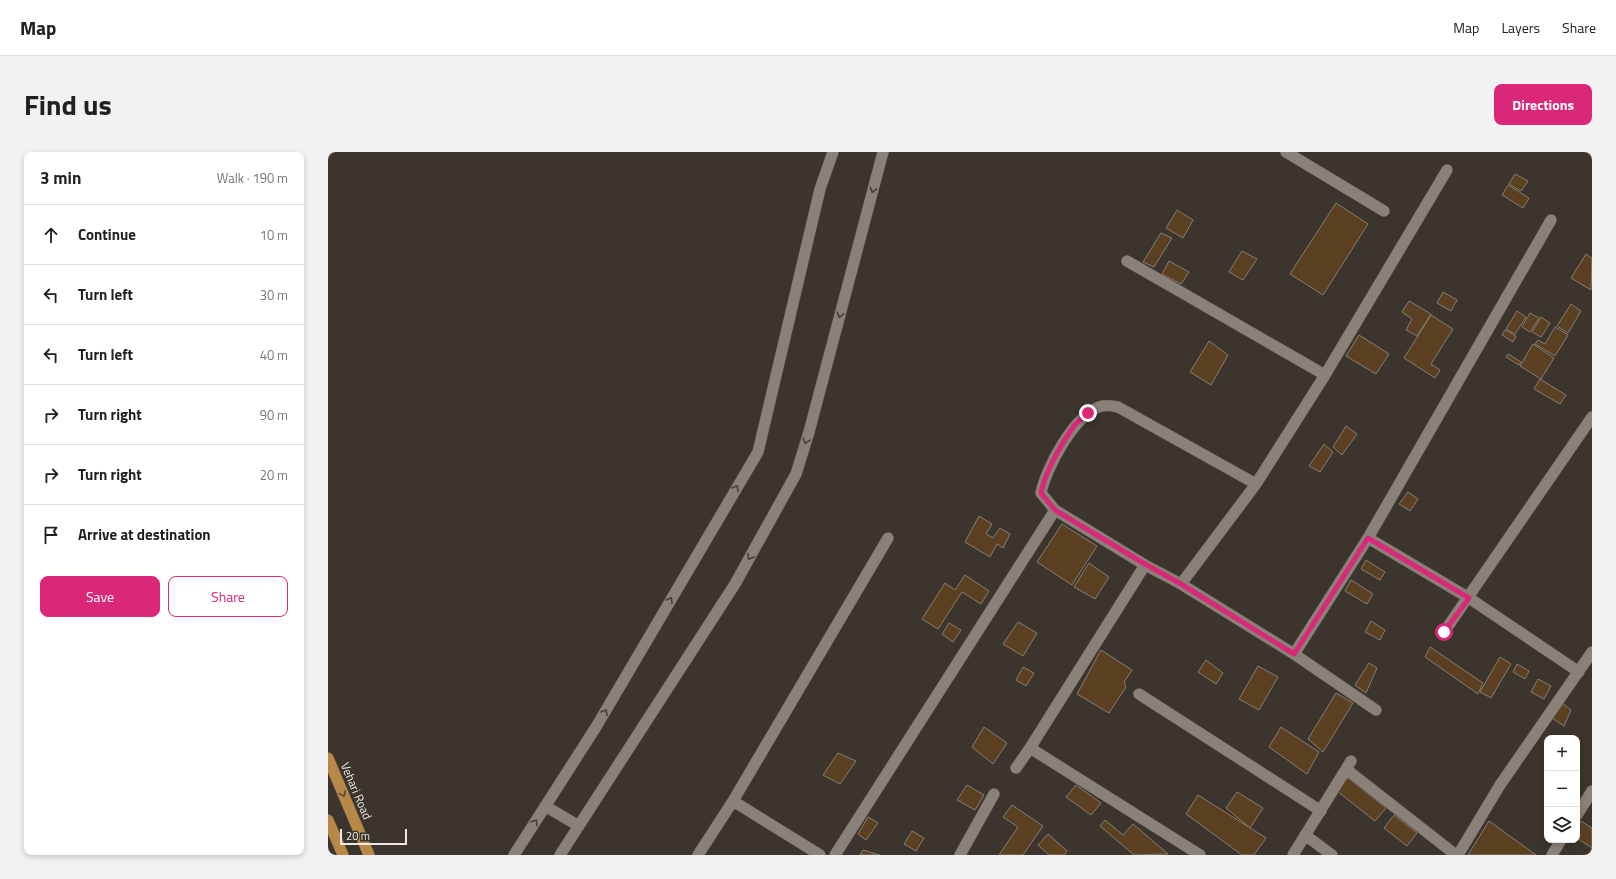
<!DOCTYPE html>
<html lang="en">
<head>
<meta charset="utf-8">
<style>
  :root { --surface:#fff; --page:#f2f2f2; --text:#202124; --muted:#757577; --line:#e0e0e0; --accent:#db2777 }
  body { margin:0; font-family:"Titillium Web",sans-serif; background:var(--page); color:var(--text) }
  .controls { position:absolute; right:12px; bottom:12px; display:grid; overflow:hidden; border-radius:8px; box-shadow:0 2px 6px #0003 }
  .controls button { width:36px; height:36px; display:grid; place-items:center; padding:0; border:0; border-bottom:1px solid var(--line); background:var(--surface); color:var(--text); font:20px sans-serif }
  .scale { position:absolute; left:12px; bottom:10px; width:67px; box-sizing:border-box; padding-left:4px; border:2px solid #eee9e4; border-top:0; font-size:11px; line-height:14px; white-space:nowrap; color:#eee9e4; -webkit-text-stroke:3px #3c352d; paint-order:stroke }
  .stop { position:absolute; width:12px; height:12px; margin:-9px; border:3px solid #db2777; border-radius:50%; background:#fff }
  .stop.end { background:#db2777; border-color:#fff; box-shadow:0 1px 4px #0008 }
  .list { margin:0; padding:0; list-style:none }
  h2 { display:flex; justify-content:space-between; align-items:center; height:52px; margin:0; padding:0 16px; font-size:17px }
  h2 small { font-size:13px; font-weight:400; color:var(--muted) }
  .list li { display:grid; grid-template-columns:26px 1fr auto; gap:12px; align-items:center; box-sizing:border-box; height:60px; padding:0 16px; border-top:1px solid var(--line) }
  .list b { display:block; font-size:15px; white-space:nowrap }
  .list em { font-size:13px; font-style:normal; color:var(--muted) }
  .actions { display:flex; gap:8px; padding:12px 16px }
  .actions a { flex:1; padding:9px 0; border:1px solid var(--accent); border-radius:8px; text-align:center; font-size:14px; color:var(--accent) }
  .actions .main { background:var(--accent); color:#fff }
  .icon { flex:none; width:22px; height:22px; fill:none; stroke:currentColor; stroke-width:2; stroke-linecap:round; stroke-linejoin:round }
  .map { position:relative; flex:none; width:1264px; height:703px; overflow:hidden; border-radius:8px }
  header { display:flex; align-items:center; gap:24px; box-sizing:border-box; height:56px; padding:0 20px; background:var(--surface); border-bottom:1px solid var(--line) }
  header strong { font-size:19px }
  nav { display:flex; gap:22px; margin-inline-start:auto; font-size:14px }
  .intro { display:flex; align-items:center; justify-content:space-between; box-sizing:border-box; height:96px; padding:0 24px }
  h1 { margin:0; font-size:28px }
  .button { padding:10px 18px; border-radius:8px; background:var(--accent); color:#fff; font-size:14px; font-weight:700 }
  main { display:flex; gap:24px; padding:0 24px }
  aside { flex:1; background:var(--surface); border-radius:8px; box-shadow:0 2px 6px #0003 }
  .map>svg:first-child { display:block }
  .building { fill:#5b4122; stroke:#857d74 }
  .lines { fill:none; stroke-linecap:round; stroke-linejoin:round }
  .minor-casing { stroke:#58524c; stroke-width:12 }
  .primary-casing { stroke:#58524c; stroke-width:12 }
  .minor { stroke:#8a8279; stroke-width:11 }
  .primary { stroke:#b88946; stroke-width:11 }
  .oneway { stroke:#484138 }
  .oneway2 { stroke:#5b4a33 }
  .route { stroke:#db2777; stroke-width:5 }
  .labels { text-anchor:middle; stroke-width:3; stroke-linejoin:round; paint-order:stroke }
  .street-label { font-size:12px; fill:#eee9e4; stroke:#3c352d }
</style>
</head>
<body>
<header>
<strong>Map</strong>
<nav><a>Map</a><a>Layers</a><a>Share</a></nav>
</header>
<div class="intro"><h1>Find us</h1><a class="button">Directions</a></div>
<main>
<aside>
<h2>3 min<small>Walk · 190 m</small></h2>
<ul class="list">
<li><svg class="icon" aria-label="ahead" viewBox="0 0 24 24"><path d="M12 20V5M6 11l6-6 6 6"/></svg><div><b>Continue</b></div><em>10 m</em></li>
<li><svg class="icon" aria-label="left" viewBox="0 0 24 24"><path d="M17 20v-9H6M10 6l-5 5 5 5"/></svg><div><b>Turn left</b></div><em>30 m</em></li>
<li><svg class="icon" aria-label="left" viewBox="0 0 24 24"><path d="M17 20v-9H6M10 6l-5 5 5 5"/></svg><div><b>Turn left</b></div><em>40 m</em></li>
<li><svg class="icon" aria-label="right" viewBox="0 0 24 24"><path d="M7 20v-9h11M14 6l5 5-5 5"/></svg><div><b>Turn right</b></div><em>90 m</em></li>
<li><svg class="icon" aria-label="right" viewBox="0 0 24 24"><path d="M7 20v-9h11M14 6l5 5-5 5"/></svg><div><b>Turn right</b></div><em>20 m</em></li>
<li><svg class="icon" aria-label="arrive" viewBox="0 0 24 24"><path d="M6 21V4h12l-3 4 3 4H6"/></svg><div><b>Arrive at destination</b></div></li>
</ul>
<div class="actions"><a class="main">Save</a><a>Share</a></div>
</aside>
<div class="map">
<svg width="1264" height="703" viewBox="0 0 1264 703">
  <rect width="100%" height="100%" fill="#3c352d"/>
  <path class="building" d="M 1187,22 L 1200,29 L 1193,39 L 1181,32 Z
    M 1180,33 L 1201,46 L 1195,56 L 1174,43 Z
    M 1008,51 L 1040,72 L 995,143 L 962,122 Z
    M 849,58 L 865,68 L 855,86 L 838,76 Z
    M 833,81 L 844,86 L 826,115 L 815,110 Z
    M 914,99 L 929,107 L 915,128 L 901,120 Z
    M 1258,102 L 1264,106 L 1263,138 L 1243,126 Z
    M 841,109 L 861,120 L 853,132 L 834,122 Z
    M 1115,140 L 1129,148 L 1123,159 L 1109,151 Z
    M 1081,149 L 1103,162 L 1089,184 L 1078,178 L 1084,167 L 1074,160 Z
    M 1243,152 L 1253,159 L 1240,181 L 1229,174 Z
    M 1189,159 L 1198,165 L 1187,182 L 1178,177 Z
    M 1202,161 L 1211,166 L 1202,180 L 1194,175 Z
    M 1103,163 L 1125,177 L 1103,212 L 1112,218 L 1107,226 L 1076,206 Z
    M 1213,165 L 1222,171 L 1213,185 L 1204,180 Z
    M 1227,175 L 1240,183 L 1227,204 L 1207,192 L 1210,188 L 1217,192 Z
    M 1177,178 L 1188,184 L 1185,190 L 1174,183 Z
    M 1031,183 L 1061,202 L 1048,222 L 1018,204 Z
    M 881,189 L 900,203 L 883,233 L 862,220 Z
    M 1205,192 L 1226,206 L 1213,227 L 1192,214 Z
    M 1180,202 L 1193,210 L 1191,213 L 1178,205 Z
    M 1212,227 L 1238,243 L 1232,252 L 1206,237 Z
    M 1018,274 L 1029,282 L 1014,303 L 1005,295 Z
    M 996,292 L 1005,300 L 992,320 L 981,314 Z
    M 1080,340 L 1090,347 L 1082,359 L 1071,352 Z
    M 651,364 L 664,372 L 658,382 L 665,386 L 672,376 L 682,382 L 675,396 L 669,392 L 662,405 L 637,390 Z
    M 734,372 L 769,394 L 744,433 L 709,410 Z
    M 1038,408 L 1057,420 L 1052,428 L 1033,417 Z
    M 761,411 L 781,425 L 767,447 L 746,435 Z
    M 637,423 L 661,439 L 653,452 L 634,440 L 610,477 L 594,467 L 617,431 L 627,438 Z
    M 1023,428 L 1045,442 L 1039,452 L 1017,439 Z
    M 1043,469 L 1057,478 L 1052,488 L 1037,480 Z
    M 690,470 L 709,481 L 695,504 L 675,492 Z
    M 621,471 L 633,478 L 625,490 L 614,482 Z
    M 1102,495 L 1155,531 L 1150,542 L 1097,505 Z
    M 773,498 L 804,518 L 796,530 L 798,535 L 781,561 L 749,542 Z
    M 1172,505 L 1183,512 L 1163,546 L 1152,540 Z
    M 878,508 L 895,521 L 888,532 L 870,520 Z
    M 1041,511 L 1049,516 L 1038,541 L 1027,533 Z
    M 1189,512 L 1201,519 L 1197,527 L 1185,520 Z
    M 930,514 L 950,525 L 931,558 L 911,547 Z
    M 695,515 L 706,521 L 698,534 L 688,528 Z
    M 1210,527 L 1223,534 L 1216,547 L 1203,540 Z
    M 1008,541 L 1025,551 L 995,600 L 980,587 Z
    M 1233,550 L 1243,558 L 1236,574 L 1224,566 Z
    M 656,575 L 679,591 L 665,612 L 644,595 Z
    M 953,575 L 991,600 L 979,622 L 941,595 Z
    M 510,601 L 528,609 L 512,632 L 495,623 Z
    M 1020,626 L 1058,656 L 1047,669 L 1009,639 Z
    M 639,633 L 656,643 L 647,658 L 629,648 Z
    M 748,633 L 773,651 L 763,663 L 738,645 Z
    M 909,640 L 935,656 L 922,676 L 898,656 Z
    M 870,643 L 938,686 L 926,703 L 914,703 L 858,662 Z
    M 684,653 L 715,674 L 695,703 L 671,703 L 690,675 L 675,665 Z
    M 1066,663 L 1089,681 L 1079,694 L 1056,676 Z
    M 540,665 L 550,671 L 538,688 L 530,682 Z
    M 777,668 L 795,683 L 805,672 L 840,702 L 806,703 L 772,674 Z
    M 1161,669 L 1208,703 L 1140,703 Z
    M 1253,669 L 1264,676 L 1264,696 L 1249,686 L 1249,676 Z
    M 584,679 L 596,686 L 588,699 L 576,692 Z
    M 720,682 L 739,699 L 736,703 L 721,703 L 710,693 Z
    M 535,698 L 552,703 L 532,703 Z"/>
  <g class="lines">
    <g class="minor-casing">
      <path id="minor" d="M 958,0 L 1056,59
        M 799,109 L 997,223
        M 928,332 L 790,255 C 785,254 779,253 774,254 C 747,261 718,316 713,341 L 727,358 L 817,413 L 853,432 L 966,502 L 1048,558
        M 1040,386 L 1141,446 L 1251,520
        M 853,432 L 928,332 L 997,223 L 1119,18
        M 1116,480 L 1264,265
        M 966,502 L 1040,386 L 1223,68
        M 811,542 L 993,659
        M 702,596 L 872,703
        M 688,616 L 702,596 L 817,413
        M 1018,617 L 1128,703
        M 405,649 L 492,703
        M 217,654 L 251,674
        M 1249,663 L 1264,639
        M 977,683 L 1004,703
        M 186,703 L 268,575 L 430,300 L 492,37 L 505,0
        M 232,703 L 407,432 L 468,322 L 481,280 L 555,0
        M 370,703 L 405,649 L 560,386
        M 507,703 L 727,358
        M 632,703 L 666,642
        M 965,703 L 1023,609
        M 1130,703 L 1172,633 L 1264,500
        M 1224,703 L 1233,688"/>
    </g>
    <g class="primary-casing">
      <path id="primary" d="M 0,606 L 41,703
        M 0,668 L 15,703"/>
    </g>
    <use href="#minor" class="minor"/>
    <use href="#primary" class="primary"/>
  </g>
  <defs><path id="oneway-chevron" d="M-2-3.5L2.5 0L-2 3.5" fill="none" stroke-width="1.6" stroke-linecap="round" stroke-linejoin="round"/></defs>
  <g class="oneway">
    <use href="#oneway-chevron" transform="translate(545 38) rotate(105)"/>
    <use href="#oneway-chevron" transform="translate(512 163) rotate(105)"/>
    <use href="#oneway-chevron" transform="translate(478 289) rotate(107)"/>
    <use href="#oneway-chevron" transform="translate(408 336) rotate(-60)"/>
    <use href="#oneway-chevron" transform="translate(422 405) rotate(119)"/>
    <use href="#oneway-chevron" transform="translate(342 448) rotate(-60)"/>
    <use href="#oneway-chevron" transform="translate(277 560) rotate(-60)"/>
    <use href="#oneway-chevron" transform="translate(207 670) rotate(-58)"/>
  </g>
  <use class="oneway2" href="#oneway-chevron" transform="translate(15 642) rotate(67)"/>
  <g class="lines">
    <path class="route" d="M 760,261 C 756,265 750,269 746,274 C 733,292 717,320 713,341 L 727,358 L 817,412 L 853,432 L 966,502 L 1040,386 L 1141,446 L 1116,480"/>
  </g>
  <g class="labels">
    <g class="street-label">
      <text transform="translate(28 639) rotate(67)" y="4">Vehari Road</text>
    </g>
  </g>
</svg>
<div class="controls">
<button>+</button>
<button>−</button>
<button><svg class="icon" aria-label="layers" viewBox="0 0 24 24"><path d="M12 4l9 5-9 5-9-5zM3 14l9 5 9-5"/></svg></button>
</div>
<div class="scale">20 m</div>
<div class="stop" style="left:1116px;top:480px"></div>
<div class="stop end" style="left:760px;top:261px"></div>
</div>
</main>
</body>
</html>
